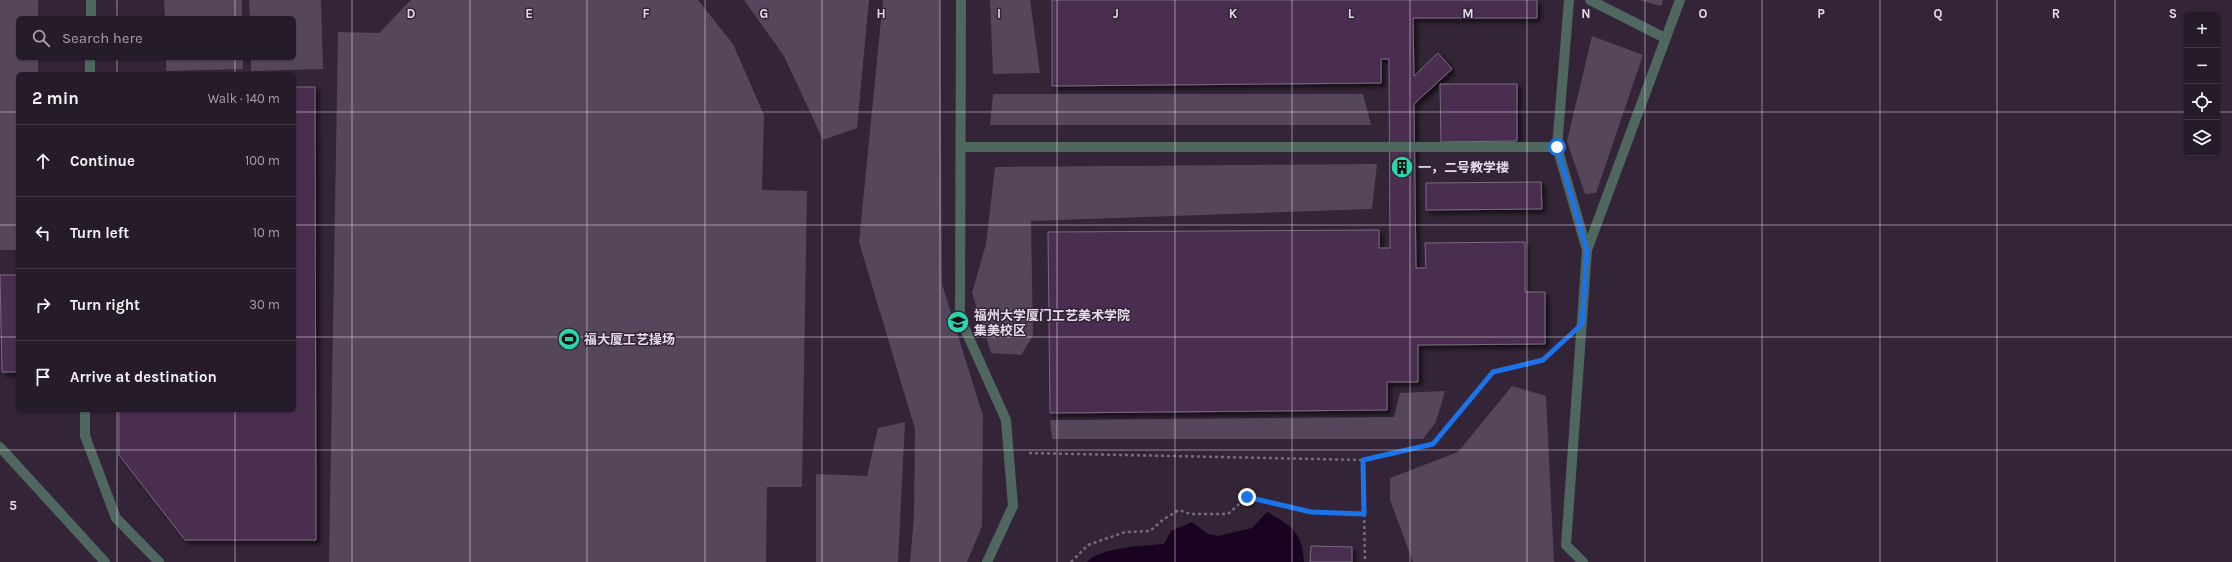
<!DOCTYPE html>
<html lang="en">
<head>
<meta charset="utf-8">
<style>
  :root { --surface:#261b29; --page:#322835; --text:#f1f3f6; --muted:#a4a1a8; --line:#423946 }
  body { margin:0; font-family:Karla,"Noto Sans SC",sans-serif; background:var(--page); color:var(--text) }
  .controls { position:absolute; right:12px; top:12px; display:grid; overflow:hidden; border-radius:6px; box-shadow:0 1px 3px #0004 }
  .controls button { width:36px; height:36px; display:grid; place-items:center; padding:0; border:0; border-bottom:1px solid var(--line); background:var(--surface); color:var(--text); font:20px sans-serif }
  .stop { position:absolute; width:12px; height:12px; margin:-9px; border:3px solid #1a73e8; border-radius:50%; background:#fff }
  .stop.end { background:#1a73e8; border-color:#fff; box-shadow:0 1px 4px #0008 }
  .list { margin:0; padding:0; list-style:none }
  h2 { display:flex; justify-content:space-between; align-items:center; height:52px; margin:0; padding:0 16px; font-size:17px }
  h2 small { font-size:13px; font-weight:400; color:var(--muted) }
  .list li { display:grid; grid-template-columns:26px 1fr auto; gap:12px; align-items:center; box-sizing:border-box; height:72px; padding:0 16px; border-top:1px solid var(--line) }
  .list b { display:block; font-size:15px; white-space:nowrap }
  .list em { font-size:13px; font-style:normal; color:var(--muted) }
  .icon { flex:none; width:22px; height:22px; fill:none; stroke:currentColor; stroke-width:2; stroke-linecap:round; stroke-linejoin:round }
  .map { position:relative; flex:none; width:2232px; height:562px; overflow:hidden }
  .search { position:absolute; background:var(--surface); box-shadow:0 1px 3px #0004; left:16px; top:16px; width:280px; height:44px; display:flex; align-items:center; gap:10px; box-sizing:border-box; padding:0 14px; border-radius:6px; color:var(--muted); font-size:15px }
  .panel { position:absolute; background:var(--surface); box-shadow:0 1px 3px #0004; left:16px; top:72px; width:280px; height:340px; border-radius:6px }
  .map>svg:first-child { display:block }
  .green { fill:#56465b }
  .water { fill:#1a0321 }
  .building { fill:#482e50; stroke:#7a697f; filter:url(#shadow) }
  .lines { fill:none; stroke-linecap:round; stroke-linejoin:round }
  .path { stroke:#786b7c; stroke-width:2.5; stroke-dasharray:3 3; stroke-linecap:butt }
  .street { stroke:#50675f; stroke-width:10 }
  .route { stroke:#1a73e8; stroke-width:5 }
  .grid { fill:none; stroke:#e6dce9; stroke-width:1; stroke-opacity:0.55 }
  .labels { text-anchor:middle; stroke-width:3; stroke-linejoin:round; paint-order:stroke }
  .poi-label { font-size:13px; font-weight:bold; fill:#e6dce9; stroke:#332437; text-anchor:start }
  .grid-label { font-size:13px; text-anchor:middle; font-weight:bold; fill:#e6dce9; stroke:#332437; stroke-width:3; stroke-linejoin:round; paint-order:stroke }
</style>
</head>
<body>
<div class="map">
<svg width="2232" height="562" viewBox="0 0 2232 562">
  <defs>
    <filter id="shadow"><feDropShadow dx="3.5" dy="3.5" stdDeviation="2" flood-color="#0009"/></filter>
  </defs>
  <rect width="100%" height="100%" fill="#332437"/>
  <path class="green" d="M 0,0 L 38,0 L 38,18 L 18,18 L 18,58 L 38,58 L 38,74 L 18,74 L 18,250 L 0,250 Z
    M 164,0 L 242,0 L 242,18 L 165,18 Z
    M 249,0 L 321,0 L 323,69 L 251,71 L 251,58 L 294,58 L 294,18 L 250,18 Z
    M 411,0 L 698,0 L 733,44 L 764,115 L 762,190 L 807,191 L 802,487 L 767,487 L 766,562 L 329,562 L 338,32 L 379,33 Z
    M 744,0 L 869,0 L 857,128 L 823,140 L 784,56 Z
    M 883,0 L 940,0 L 942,284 L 983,416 L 982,526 L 967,562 L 910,562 L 914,517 L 915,429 L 859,242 Z
    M 990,0 L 1030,0 L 1040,73 L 993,74 Z
    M 1639,0 L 1663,0 L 1661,6 Z
    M 1592,36 L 1643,55 L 1596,193 L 1585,194 L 1567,141 Z
    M 166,58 L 243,58 L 243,69 L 166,71 Z
    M 993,94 L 1363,94 L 1371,125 L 990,125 Z
    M 1377,164 L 1372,209 L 1031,221 L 1033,336 L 1021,355 L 991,353 L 972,293 L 986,244 L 995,167 Z
    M 1512,386 L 1546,396 L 1554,562 L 1413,562 L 1390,500 L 1390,478 L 1458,452 Z
    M 1445,391 L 1436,422 L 1423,439 L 1052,439 L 1050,420 L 1394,417 L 1400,393 Z
    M 905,422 L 898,562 L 816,562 L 816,474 L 867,476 L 878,428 Z"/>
  <path class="water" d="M 1267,512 C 1291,525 1303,533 1304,562 L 1087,562 C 1100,547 1144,546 1164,544 L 1171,531 L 1192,522 L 1208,534 L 1218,536 L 1252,528 Z"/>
  <path class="building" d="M 1052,0 L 1537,0 L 1537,18 L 1413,18 L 1414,76 L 1438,53 L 1452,69 L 1414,104 L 1416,268 L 1426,268 L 1425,243 L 1525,242 L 1525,292 L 1545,292 L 1545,344 L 1418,345 L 1418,382 L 1387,382 L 1387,410 L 1050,413 L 1048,232 L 1379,230 L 1379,248 L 1390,248 L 1389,59 L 1381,59 L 1381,83 L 1052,86 Z
    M 1440,84 L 1517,84 L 1517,141 L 1441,142 Z
    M 294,87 L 315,87 L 316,540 L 185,540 L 119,455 L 119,410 L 294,410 Z
    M 1541,182 L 1542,209 L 1426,210 L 1426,183 Z
    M 0,275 L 18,275 L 18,372 L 2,372 Z
    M 1311,546 L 1352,547 L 1352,562 L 1310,562 Z"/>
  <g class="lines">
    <path class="path" d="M 1029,453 L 1363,460 L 1433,444 L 1493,372 L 1543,360 L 1558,347
      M 1363,460 L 1365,562
      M 1071,562 L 1088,545 L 1125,532 L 1150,531 L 1164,519 L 1179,510 L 1190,514 L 1228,514 L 1247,497 L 1311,512 L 1364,514"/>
    <path class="street" d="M 961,0 L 960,318 L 1006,420 L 1013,506 L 987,562
      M 1590,0 L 1665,38
      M 91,18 L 91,0
      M 90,74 L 90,58
      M 962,147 L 1557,147 L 1587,250
      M 1557,147 L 1569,0
      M 85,410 L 85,436 L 116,518 L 159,562
      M 0,447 L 105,562
      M 1583,562 L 1566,545 L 1587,250 L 1680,0"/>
  </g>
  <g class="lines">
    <path class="route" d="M 1247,497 L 1311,512 L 1364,514 L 1363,460 L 1433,444 L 1493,372 L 1543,360 L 1582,324 L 1587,250 L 1557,147"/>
  </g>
  <path class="grid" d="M 117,0 L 117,18M 235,0 L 235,18M 352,0 L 352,562M 470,0 L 470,562M 587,0 L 587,562M 705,0 L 705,562M 822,0 L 822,562M 940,0 L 940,562M 1057,0 L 1057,562M 1175,0 L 1175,562M 1292,0 L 1292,562M 1410,0 L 1410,562M 1527,0 L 1527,562M 1645,0 L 1645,562M 1762,0 L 1762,562M 1880,0 L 1880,562M 1997,0 L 1997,562M 2115,0 L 2115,562M 117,58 L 117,74M 235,58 L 235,74M 0,112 L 18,112M 294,112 L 2187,112M 2217,112 L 2232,112M 0,225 L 18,225M 294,225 L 2232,225M 0,337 L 18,337M 294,337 L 2232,337M 117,410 L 117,562M 235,410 L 235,562M 0,450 L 2232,450"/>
  <defs>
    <g id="building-disc" transform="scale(1.15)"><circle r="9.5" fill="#2bd5ac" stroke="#332437"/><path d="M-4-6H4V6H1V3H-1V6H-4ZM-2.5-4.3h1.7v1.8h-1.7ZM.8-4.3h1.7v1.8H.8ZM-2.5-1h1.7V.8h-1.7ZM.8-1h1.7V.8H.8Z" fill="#111"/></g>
    <g id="university-disc" transform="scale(1.15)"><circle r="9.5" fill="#2bd5ac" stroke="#332437"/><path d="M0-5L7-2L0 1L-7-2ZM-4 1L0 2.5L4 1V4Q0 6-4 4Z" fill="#111"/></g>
    <g id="stadium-disc" transform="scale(1.15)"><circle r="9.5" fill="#2bd5ac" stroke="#332437"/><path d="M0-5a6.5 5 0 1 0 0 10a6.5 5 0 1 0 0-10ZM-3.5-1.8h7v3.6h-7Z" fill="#111"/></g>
  </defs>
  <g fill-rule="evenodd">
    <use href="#building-disc" x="1402" y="167"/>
    <use href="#university-disc" x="958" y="322"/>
    <use href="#stadium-disc" x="569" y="339"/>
  </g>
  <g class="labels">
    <g class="poi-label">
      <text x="1418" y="172">一，二号教学楼</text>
      <text x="974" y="320">福州大学厦门工艺美术学院<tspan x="974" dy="15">集美校区</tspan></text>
      <text x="584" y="344">福大厦工艺操场</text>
    </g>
  </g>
  <g class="grid-label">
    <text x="411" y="18">D</text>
    <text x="529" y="18">E</text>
    <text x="646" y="18">F</text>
    <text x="764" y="18">G</text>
    <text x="881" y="18">H</text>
    <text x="999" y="18">I</text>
    <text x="1116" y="18">J</text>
    <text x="1233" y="18">K</text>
    <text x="1351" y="18">L</text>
    <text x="1468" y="18">M</text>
    <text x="1586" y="18">N</text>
    <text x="1703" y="18">O</text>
    <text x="1821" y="18">P</text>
    <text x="1938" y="18">Q</text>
    <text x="2056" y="18">R</text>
    <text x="2173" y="18">S</text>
    <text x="13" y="510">5</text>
  </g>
</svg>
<div class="controls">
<button>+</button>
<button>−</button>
<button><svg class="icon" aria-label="locate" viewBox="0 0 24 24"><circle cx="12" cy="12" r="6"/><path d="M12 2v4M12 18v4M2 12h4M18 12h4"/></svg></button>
<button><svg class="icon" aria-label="layers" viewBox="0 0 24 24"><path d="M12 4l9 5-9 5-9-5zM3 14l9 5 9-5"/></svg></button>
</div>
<div class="stop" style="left:1557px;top:147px"></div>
<div class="stop end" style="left:1247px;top:497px"></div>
<div class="search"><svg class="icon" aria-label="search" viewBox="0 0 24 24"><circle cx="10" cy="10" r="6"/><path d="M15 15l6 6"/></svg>Search here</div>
<section class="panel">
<h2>2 min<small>Walk · 140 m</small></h2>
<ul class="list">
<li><svg class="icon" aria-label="ahead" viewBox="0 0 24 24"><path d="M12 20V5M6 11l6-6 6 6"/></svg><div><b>Continue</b></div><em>100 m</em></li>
<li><svg class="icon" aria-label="left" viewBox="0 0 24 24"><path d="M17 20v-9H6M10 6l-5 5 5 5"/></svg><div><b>Turn left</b></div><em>10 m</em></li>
<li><svg class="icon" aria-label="right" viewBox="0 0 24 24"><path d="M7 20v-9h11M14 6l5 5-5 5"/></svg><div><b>Turn right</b></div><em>30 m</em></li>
<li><svg class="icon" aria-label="arrive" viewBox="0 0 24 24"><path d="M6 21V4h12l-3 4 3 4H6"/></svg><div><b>Arrive at destination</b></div></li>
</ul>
</section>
</div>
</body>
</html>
